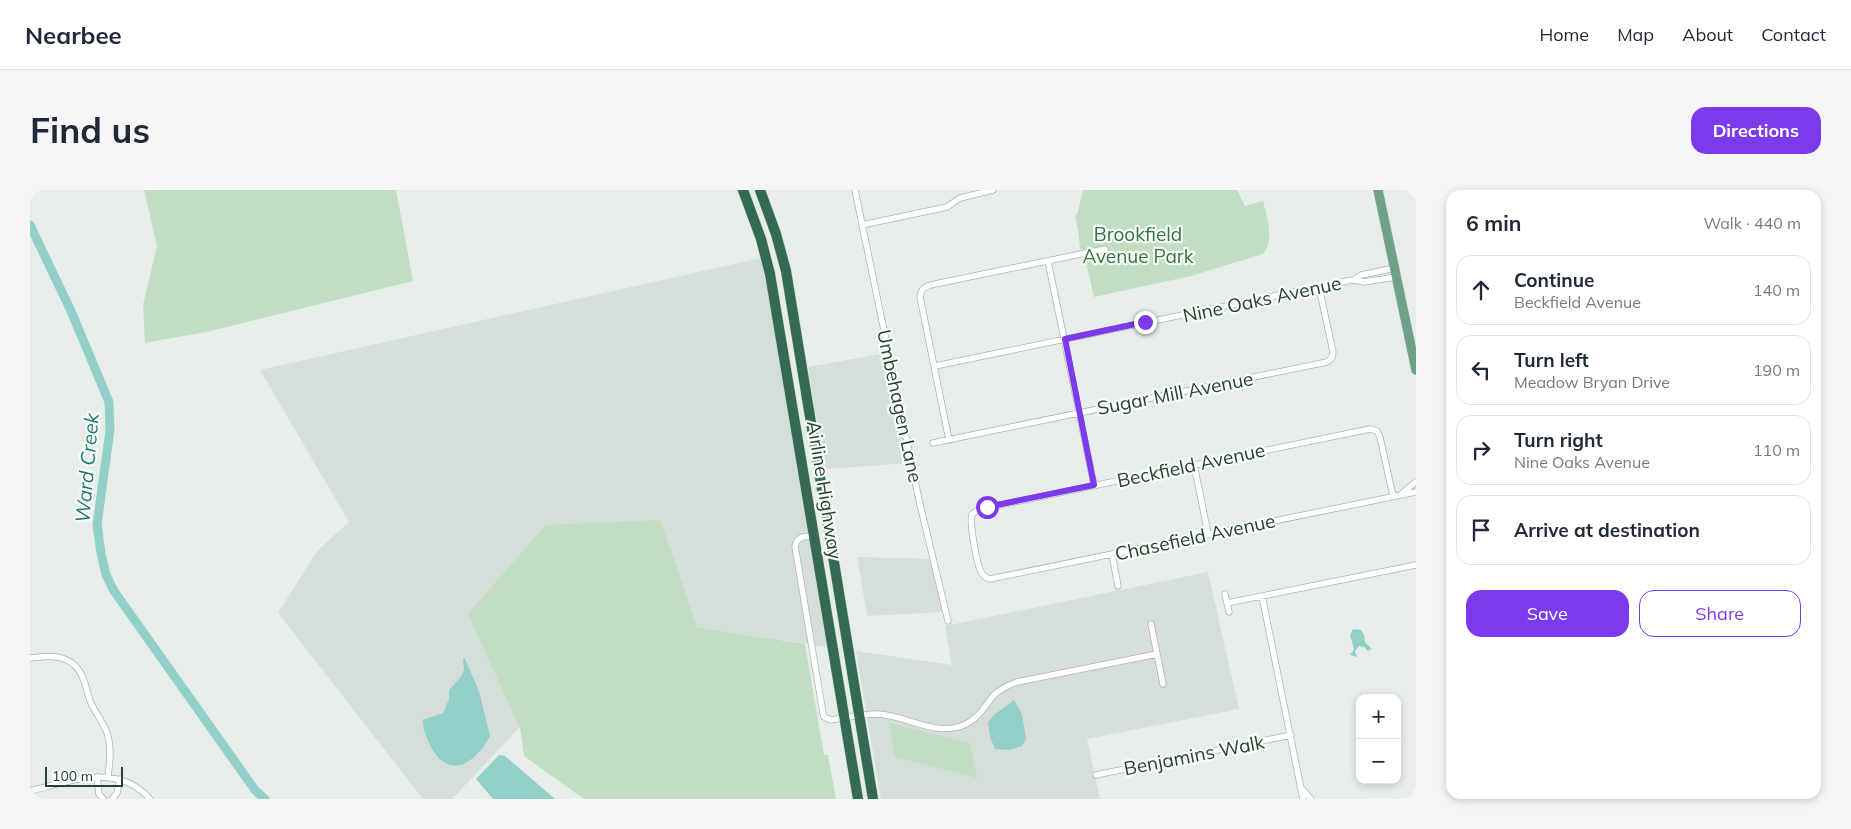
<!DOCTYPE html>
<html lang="en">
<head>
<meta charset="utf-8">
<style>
  :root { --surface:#fff; --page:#f6f6f7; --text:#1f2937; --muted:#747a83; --line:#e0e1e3; --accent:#7c3aed }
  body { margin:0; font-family:Mulish,sans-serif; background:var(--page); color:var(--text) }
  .controls { position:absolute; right:15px; bottom:15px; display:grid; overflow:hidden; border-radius:10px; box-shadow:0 2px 8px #0003 }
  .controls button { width:45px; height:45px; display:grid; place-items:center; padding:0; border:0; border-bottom:1px solid var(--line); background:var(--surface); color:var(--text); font:25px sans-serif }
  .scale { position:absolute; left:15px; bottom:12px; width:78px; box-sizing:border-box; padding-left:5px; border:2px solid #264033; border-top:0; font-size:14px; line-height:18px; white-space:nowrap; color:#264033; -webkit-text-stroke:4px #f7fbf8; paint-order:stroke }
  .stop { position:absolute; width:15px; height:15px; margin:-11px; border:4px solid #7c3aed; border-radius:50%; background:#fff }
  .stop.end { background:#7c3aed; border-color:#fff; box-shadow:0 1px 5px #0008 }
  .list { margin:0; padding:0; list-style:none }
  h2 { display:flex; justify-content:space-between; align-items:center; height:65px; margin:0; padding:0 20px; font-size:21px }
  h2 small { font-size:16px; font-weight:400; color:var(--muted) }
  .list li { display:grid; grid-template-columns:32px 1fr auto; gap:15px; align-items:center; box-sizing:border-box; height:70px; margin:0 10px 10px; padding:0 10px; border:1px solid var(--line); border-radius:15px }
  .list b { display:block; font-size:19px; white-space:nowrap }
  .list p { margin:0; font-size:16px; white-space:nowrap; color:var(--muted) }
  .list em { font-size:16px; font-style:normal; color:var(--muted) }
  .actions { display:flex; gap:10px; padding:15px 20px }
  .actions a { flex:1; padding:11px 0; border:1px solid var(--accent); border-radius:15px; text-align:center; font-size:18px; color:var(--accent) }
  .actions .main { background:var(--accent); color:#fff }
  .icon { flex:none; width:28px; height:28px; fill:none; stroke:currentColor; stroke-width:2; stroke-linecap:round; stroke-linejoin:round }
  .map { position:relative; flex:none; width:1386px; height:609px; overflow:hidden; border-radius:15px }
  header { display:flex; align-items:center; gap:30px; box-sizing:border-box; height:70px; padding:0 25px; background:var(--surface); border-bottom:1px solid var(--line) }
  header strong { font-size:24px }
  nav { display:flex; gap:28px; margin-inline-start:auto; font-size:18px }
  .intro { display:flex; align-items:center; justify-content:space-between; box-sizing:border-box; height:120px; padding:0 30px }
  h1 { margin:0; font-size:35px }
  .button { padding:12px 22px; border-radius:15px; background:var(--accent); color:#fff; font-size:18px; font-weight:700 }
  main { display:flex; gap:30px; padding:0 30px }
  aside { flex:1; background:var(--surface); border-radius:15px; box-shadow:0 2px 8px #0003 }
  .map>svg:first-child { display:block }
  .built { fill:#d5ded8 }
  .green { fill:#c1dec2 }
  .water { fill:#93cfc9 }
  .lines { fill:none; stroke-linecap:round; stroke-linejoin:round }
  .river { stroke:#93cfc9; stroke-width:9 }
  .street-casing { stroke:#a9b6af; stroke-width:7 }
  .primary-casing { stroke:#c2cac6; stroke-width:10 }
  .highway-casing { stroke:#c2cac6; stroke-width:11 }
  .street { stroke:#fff; stroke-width:5.5 }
  .primary { stroke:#6ea187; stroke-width:9 }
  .highway { stroke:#346a52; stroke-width:10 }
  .route { stroke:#7c3aed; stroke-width:6 }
  .labels { text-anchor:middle; stroke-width:4.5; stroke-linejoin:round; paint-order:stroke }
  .park-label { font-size:19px; fill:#32743c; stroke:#f7fbf8 }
  .street-label { font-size:19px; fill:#264033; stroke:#f7fbf8 }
  .water-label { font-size:20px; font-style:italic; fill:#237972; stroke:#f7fbf8 }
</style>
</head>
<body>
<header>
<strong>Nearbee</strong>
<nav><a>Home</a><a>Map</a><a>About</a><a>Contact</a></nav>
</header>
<div class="intro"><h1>Find us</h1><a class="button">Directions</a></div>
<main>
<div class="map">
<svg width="1386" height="609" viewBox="0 0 1386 609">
  <rect width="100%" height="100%" fill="#e7eee9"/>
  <path class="built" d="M 731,68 L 742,122 L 797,457 L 667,437 L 631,330 L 490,537 L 422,609 L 393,609 L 248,423 L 287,361 L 319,332 L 230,180 Z
    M 857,163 L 880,273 L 795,279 L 778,177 Z
    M 827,367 L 901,369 L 913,422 L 837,426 Z
    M 1178,382 L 1209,519 L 1057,549 L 1070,609 L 851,609 L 826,461 L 922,475 L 915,436 Z"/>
  <path class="green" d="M 114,0 L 366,0 L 383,91 L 176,142 L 115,153 L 113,115 L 127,56 Z
    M 1053,0 L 1207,0 L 1215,16 L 1233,11 C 1237,28 1245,49 1233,64 L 1161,86 L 1064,107 L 1053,59 L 1050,59 L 1048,40 L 1045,25 L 1047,25 Z
    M 631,330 L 667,437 L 775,454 L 794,565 L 798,565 L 806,609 L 554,609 L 494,566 L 490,538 L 438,424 L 516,335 Z
    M 859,533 L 940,553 L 947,588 L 865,567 Z"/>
  <path class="water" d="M 1323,439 L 1331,440 L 1334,445 L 1335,452 L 1342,459 L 1338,461 L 1334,457 L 1329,456 L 1325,461 L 1327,467 L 1320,465 L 1324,459 L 1320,445 Z
    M 434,467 L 449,501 L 460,546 C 447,571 421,591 402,559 C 397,549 393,541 393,530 L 413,523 L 419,509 L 419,500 C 424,494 433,487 434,479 C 434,474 432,472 434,467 Z
    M 984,510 L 992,524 L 996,549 L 992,556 L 979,560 L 965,559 L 960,547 L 958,532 L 964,525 Z
    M 469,565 L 475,566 L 525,609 L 463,609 L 446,589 Z"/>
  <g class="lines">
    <path class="river" d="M 0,35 L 41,121 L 79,212 L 80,240 L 67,335 L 71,363 L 76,385 L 84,401 L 225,600 L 235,609"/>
    <g class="street-casing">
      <path id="street" d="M 825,0 L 889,310 L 918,431
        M 832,35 L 917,17 L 930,8 L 963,0
        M 1018,71 L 1064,295
        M 1324,90 L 1334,92 L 1366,87
        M 905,176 L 1317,91 L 1324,90 L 1331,85 L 1365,78
        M 919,250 L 890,107 C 891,95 901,95 910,93 L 1075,59
        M 903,253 L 1297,172 L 1302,168 L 1303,162 L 1289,97
        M 1164,274 L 1178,344
        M 1370,305 L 1386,292
        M 1363,306 L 1350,247 L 1347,241 L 1340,239 L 950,319 L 942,324 C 939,332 947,374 951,382 C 953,386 956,388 960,389 L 1386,302
        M 784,346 L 772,347 L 767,351 L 765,356 L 793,523 L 794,527 L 801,530 C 815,528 832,524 847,524 C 876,525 905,547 934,535 C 948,529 955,516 964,505 C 971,498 979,495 987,492 L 1127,464
        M 1082,364 L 1088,396
        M 1195,404 L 1199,422
        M 1232,406 L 1273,609
        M 1197,413 L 1386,375
        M 1121,434 L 1133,494
        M 0,468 C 19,465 41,464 51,484 C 56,493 57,503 61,513 C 65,522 72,531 76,540 C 82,555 80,571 78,586
        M 1066,585 L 1261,545
        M 67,587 L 69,604 L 73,609
        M 1272,599 L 1281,609
        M 0,601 C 40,591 88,572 120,609
        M 82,609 L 87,603 L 90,589"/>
    </g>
    <g class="primary-casing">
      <path id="primary" d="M 1348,0 L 1386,180"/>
    </g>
    <g class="highway-casing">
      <path id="highway" d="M 713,0 L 731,49 L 740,84 L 828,609
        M 730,0 L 746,44 L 756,81 L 843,609"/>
    </g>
    <use href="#street" class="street"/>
    <use href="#primary" class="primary"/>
    <use href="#highway" class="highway"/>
  </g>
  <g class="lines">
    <path class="route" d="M 957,317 L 1064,295 L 1035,149 L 1115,132"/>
  </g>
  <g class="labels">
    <g class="park-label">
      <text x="1108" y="51">Brookfield<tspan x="1108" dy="22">Avenue Park</tspan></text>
    </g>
    <g class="street-label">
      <text transform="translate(1232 109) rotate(-12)" y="7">Nine Oaks Avenue</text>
      <text transform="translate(1145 203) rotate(-11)" y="7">Sugar Mill Avenue</text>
      <text transform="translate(870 216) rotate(78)" y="7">Umbehagen Lane</text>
      <text transform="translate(1161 275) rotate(-12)" y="7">Beckfield Avenue</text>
      <text transform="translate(795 300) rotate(81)" y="7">Airline Highway</text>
      <text transform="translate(1165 347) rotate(-12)" y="7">Chasefield Avenue</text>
      <text transform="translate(1164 565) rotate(-11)" y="7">Benjamins Walk</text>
    </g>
    <g class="water-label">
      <text transform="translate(57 278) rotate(-85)" y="7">Ward Creek</text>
    </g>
  </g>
</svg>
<div class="controls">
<button>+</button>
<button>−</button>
</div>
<div class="scale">100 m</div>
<div class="stop" style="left:957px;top:317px"></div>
<div class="stop end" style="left:1115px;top:132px"></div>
</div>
<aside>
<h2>6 min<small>Walk · 440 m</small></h2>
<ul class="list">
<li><svg class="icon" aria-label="ahead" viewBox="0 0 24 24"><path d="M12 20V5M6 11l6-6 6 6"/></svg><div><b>Continue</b><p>Beckfield Avenue</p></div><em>140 m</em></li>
<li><svg class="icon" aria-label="left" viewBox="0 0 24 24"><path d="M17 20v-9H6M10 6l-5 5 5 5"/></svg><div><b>Turn left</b><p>Meadow Bryan Drive</p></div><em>190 m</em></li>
<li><svg class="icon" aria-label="right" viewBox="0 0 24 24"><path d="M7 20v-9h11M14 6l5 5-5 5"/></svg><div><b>Turn right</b><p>Nine Oaks Avenue</p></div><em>110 m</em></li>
<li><svg class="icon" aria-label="arrive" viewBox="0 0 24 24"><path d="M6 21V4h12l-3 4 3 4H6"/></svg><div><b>Arrive at destination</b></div></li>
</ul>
<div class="actions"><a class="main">Save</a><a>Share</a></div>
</aside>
</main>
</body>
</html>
